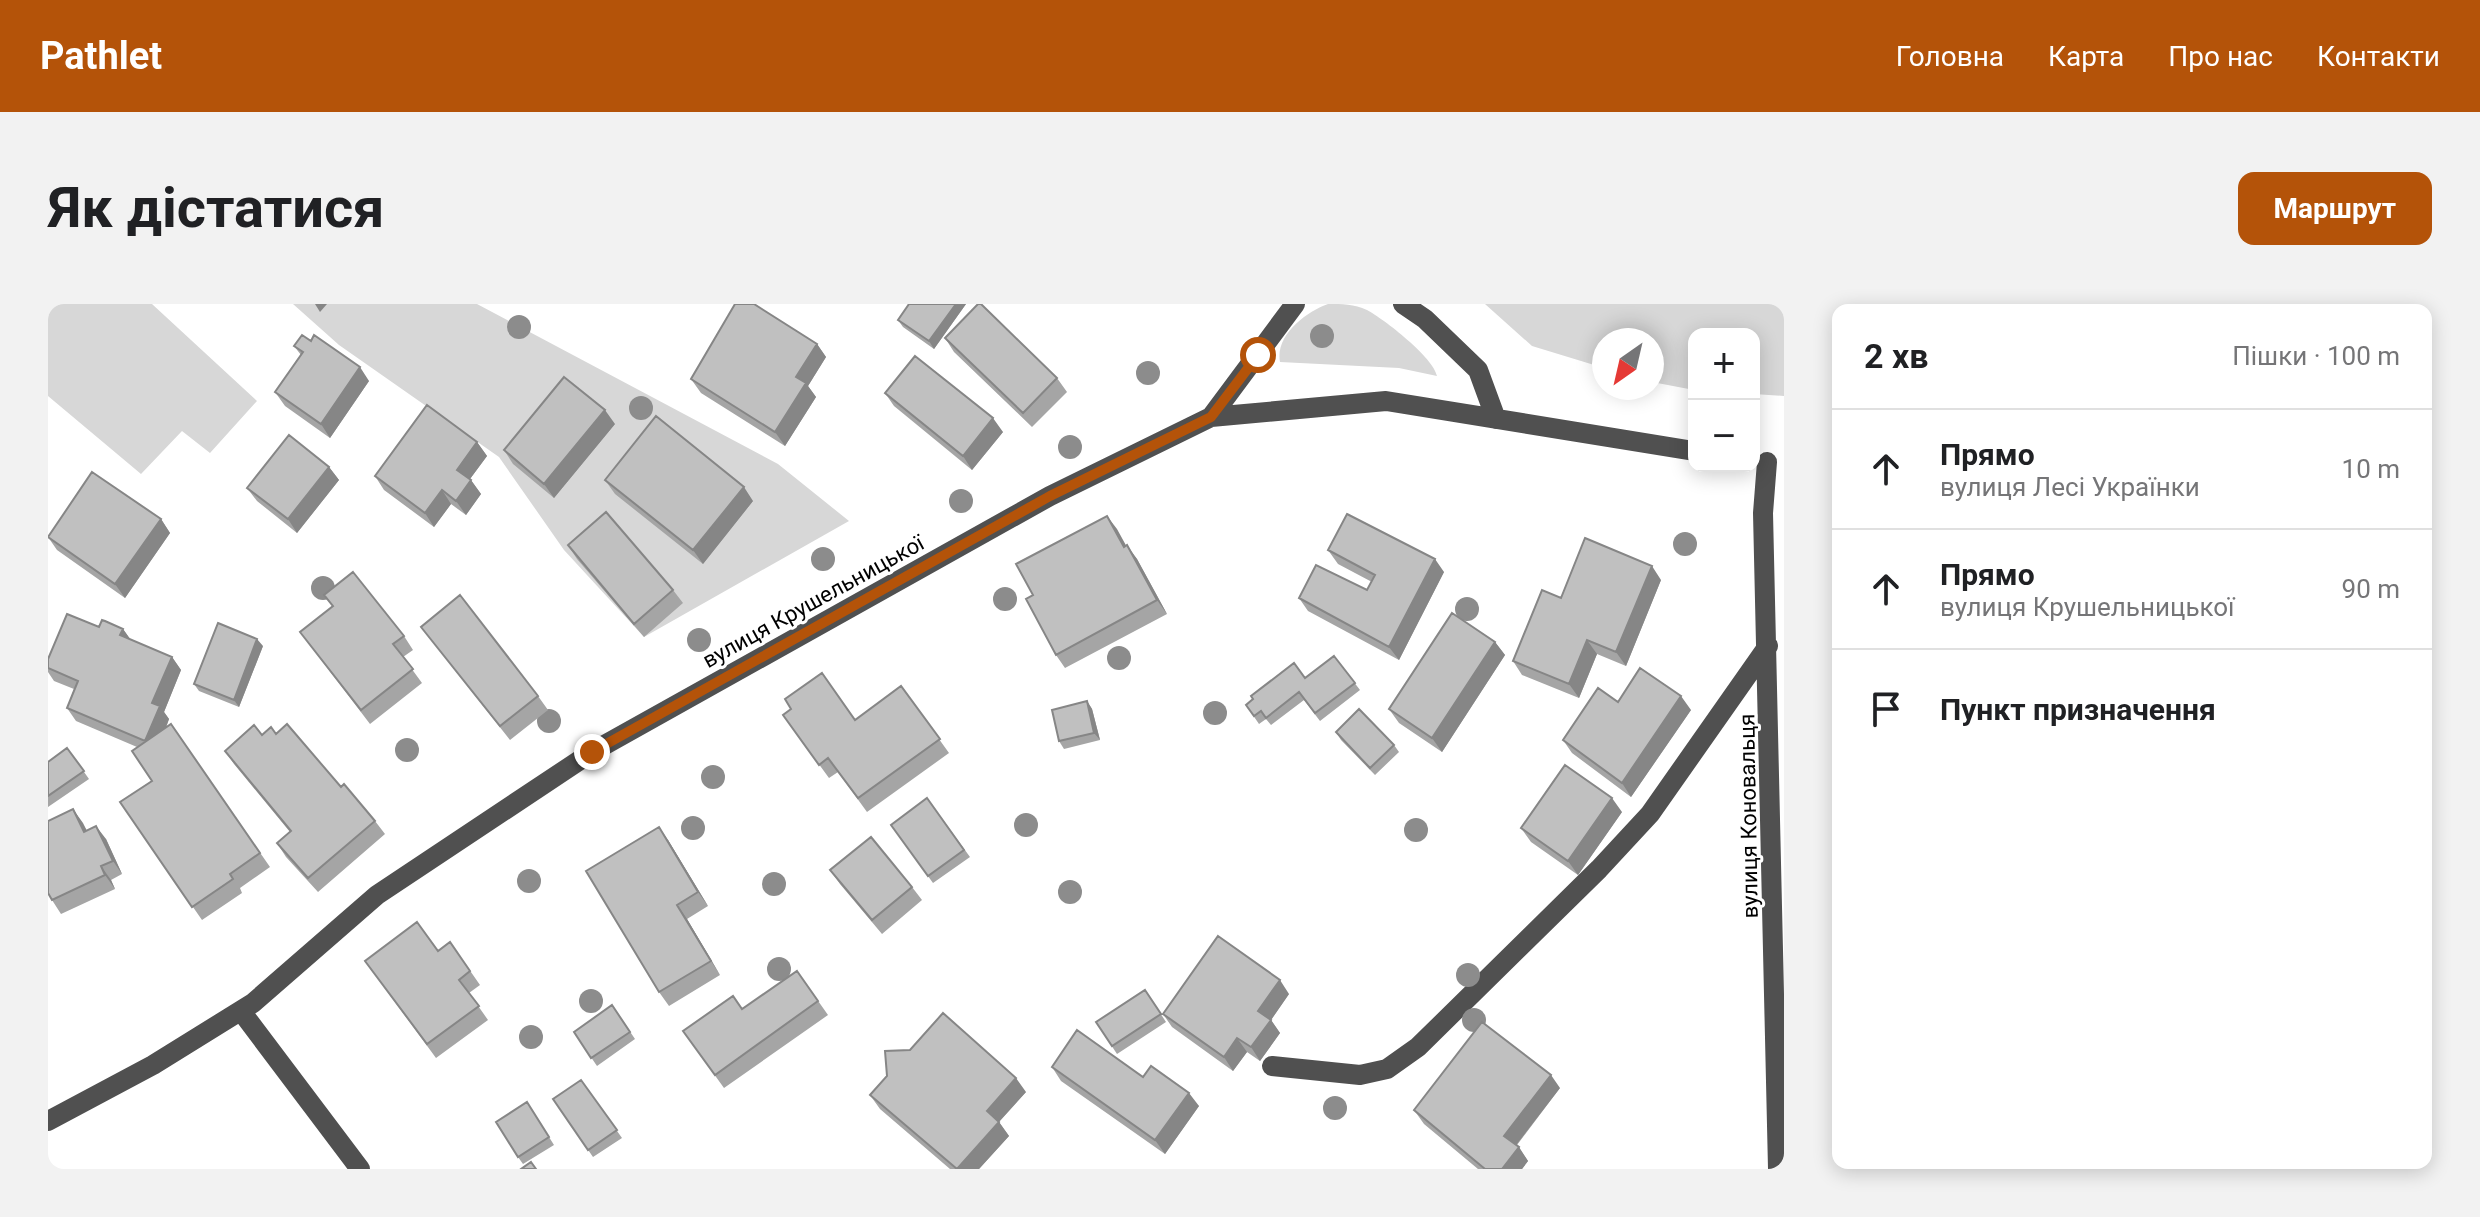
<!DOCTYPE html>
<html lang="uk">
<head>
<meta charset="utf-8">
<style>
  :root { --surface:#fff; --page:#f2f2f2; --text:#202124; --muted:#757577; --line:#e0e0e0; --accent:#b45309 }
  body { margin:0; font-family:Roboto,sans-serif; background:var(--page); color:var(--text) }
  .controls { position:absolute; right:24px; top:24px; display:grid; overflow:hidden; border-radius:16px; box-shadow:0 4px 20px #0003 }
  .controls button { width:72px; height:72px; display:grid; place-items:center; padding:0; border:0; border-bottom:2px solid var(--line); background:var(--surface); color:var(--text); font:40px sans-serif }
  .compass { position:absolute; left:1544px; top:24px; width:72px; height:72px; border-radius:50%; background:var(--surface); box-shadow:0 4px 20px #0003; rotate:214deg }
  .stop { position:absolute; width:24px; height:24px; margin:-18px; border:6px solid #b45309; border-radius:50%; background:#fff }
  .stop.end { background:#b45309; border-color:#fff; box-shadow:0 2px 8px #0008 }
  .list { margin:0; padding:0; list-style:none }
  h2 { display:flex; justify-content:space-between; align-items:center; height:104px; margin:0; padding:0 32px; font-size:34px }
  h2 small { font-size:26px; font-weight:400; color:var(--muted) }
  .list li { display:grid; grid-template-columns:52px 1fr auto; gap:24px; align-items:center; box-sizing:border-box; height:120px; padding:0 32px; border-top:2px solid var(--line) }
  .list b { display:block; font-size:30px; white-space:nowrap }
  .list p { margin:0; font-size:26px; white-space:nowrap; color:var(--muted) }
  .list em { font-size:26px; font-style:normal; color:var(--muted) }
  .icon { flex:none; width:44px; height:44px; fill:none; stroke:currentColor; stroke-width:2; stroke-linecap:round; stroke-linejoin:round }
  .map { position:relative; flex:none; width:1736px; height:865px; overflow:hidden; border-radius:16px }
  header { display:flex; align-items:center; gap:48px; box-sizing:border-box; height:112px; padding:0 40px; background:var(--accent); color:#fff }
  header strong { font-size:38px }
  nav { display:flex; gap:44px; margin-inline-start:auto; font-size:28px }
  .intro { display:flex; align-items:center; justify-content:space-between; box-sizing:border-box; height:192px; padding:0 48px }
  h1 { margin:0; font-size:56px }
  .button { padding:20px 36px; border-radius:16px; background:var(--accent); color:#fff; font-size:28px; font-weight:700 }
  main { display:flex; gap:48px; padding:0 48px }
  aside { flex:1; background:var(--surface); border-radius:16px; box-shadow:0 4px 20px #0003 }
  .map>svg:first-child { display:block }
  .green { fill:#d7d7d7 }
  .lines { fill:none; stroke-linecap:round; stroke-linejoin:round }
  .minor { stroke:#505050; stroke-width:20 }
  .tree { fill:#8c8c8c }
  .wall { fill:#a5a5a5 }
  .shaded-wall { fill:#868686 }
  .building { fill:#c0c0c0; stroke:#868686; stroke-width:2 }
  .route { stroke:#b45309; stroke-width:10 }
  .labels { text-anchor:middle; stroke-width:6; stroke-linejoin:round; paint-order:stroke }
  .street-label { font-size:22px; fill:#000; stroke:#fff }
</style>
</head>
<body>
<header>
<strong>Pathlet</strong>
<nav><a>Головна</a><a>Карта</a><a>Про нас</a><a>Контакти</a></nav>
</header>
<div class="intro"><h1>Як дістатися</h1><a class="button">Маршрут</a></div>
<main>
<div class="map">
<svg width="1736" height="865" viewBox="0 0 1736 865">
  <rect width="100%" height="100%" fill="#fff"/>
  <path class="green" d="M 0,0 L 104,0 L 209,97 L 162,149 L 134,127 L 93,170 L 0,92 Z
    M 245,0 L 429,0 L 730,160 L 801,217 L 596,333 L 516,246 L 451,153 L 291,41 Z
    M 1280,0 C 1294,0 1306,0 1319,6 C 1336,15 1386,54 1389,72 L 1351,64 L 1232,58 C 1227,31 1258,8 1280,0 Z
    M 1437,0 L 1736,0 L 1736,92 L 1706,90 L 1706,30 L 1646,30 L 1646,86 L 1604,78 L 1604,36 L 1556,36 L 1556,64 L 1484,42 Z"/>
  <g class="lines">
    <path class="minor" d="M 1355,0 L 1377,15 L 1430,66 L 1448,115
      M 1163,113 L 1247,0
      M 1719,158 L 1715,209 L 1730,865
      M 193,707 L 312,865
      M 1224,762 L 1312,771 L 1339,765 L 1370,743 L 1551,565 L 1602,510 L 1720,342
      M 0,817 L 105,761 L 205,699 L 329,591 L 544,448 L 1002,192 L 1163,113 L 1338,97 L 1646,147"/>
  </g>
  <g class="tree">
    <circle cx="471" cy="23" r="12"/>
    <circle cx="1274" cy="32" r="12"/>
    <circle cx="1100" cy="69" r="12"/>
    <circle cx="593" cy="104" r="12"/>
    <circle cx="1022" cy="143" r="12"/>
    <circle cx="913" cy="197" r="12"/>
    <circle cx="1637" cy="240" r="12"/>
    <circle cx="775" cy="255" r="12"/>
    <circle cx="275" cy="284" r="12"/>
    <circle cx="957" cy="295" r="12"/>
    <circle cx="1419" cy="305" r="12"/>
    <circle cx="651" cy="336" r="12"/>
    <circle cx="1071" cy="354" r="12"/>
    <circle cx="1167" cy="409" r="12"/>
    <circle cx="501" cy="417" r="12"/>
    <circle cx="359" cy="446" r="12"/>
    <circle cx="665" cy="473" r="12"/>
    <circle cx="978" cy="521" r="12"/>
    <circle cx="645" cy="524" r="12"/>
    <circle cx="1368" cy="526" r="12"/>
    <circle cx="481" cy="577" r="12"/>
    <circle cx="726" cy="580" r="12"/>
    <circle cx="1022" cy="588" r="12"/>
    <circle cx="731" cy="665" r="12"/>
    <circle cx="1420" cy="671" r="12"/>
    <circle cx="543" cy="697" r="12"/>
    <circle cx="1426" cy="716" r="12"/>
    <circle cx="483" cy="733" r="12"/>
    <circle cx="1287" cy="804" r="12"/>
  </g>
  <path class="wall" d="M 861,0 L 918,0 L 886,45 L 855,23 L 850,16 Z
    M 897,34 L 1009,74 L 1019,88 L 984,123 L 906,48 Z
    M 769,40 L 778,53 L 760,82 L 768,93 L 737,142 L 653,89 L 643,75 Z
    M 246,42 L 321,77 L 282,134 L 237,102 L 227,88 L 253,51 Z
    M 837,89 L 955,128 L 924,166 L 846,102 Z
    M 567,120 L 506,194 L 465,160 L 456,146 Z
    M 429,138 L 439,152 L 422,175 L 433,190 L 418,211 L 403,200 L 386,223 L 336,186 L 327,172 Z
    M 281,163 L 291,176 L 249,229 L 209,197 L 199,184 Z
    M 557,176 L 705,197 L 655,260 L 567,190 Z
    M 1059,212 L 1078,242 L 1089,255 L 1119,310 L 1017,364 L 1008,351 L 985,291 Z
    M 113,215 L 122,229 L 77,294 L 9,246 L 0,233 Z
    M 520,241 L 625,286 L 635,299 L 596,333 L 529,255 Z
    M 1280,246 L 1396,268 L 1351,356 L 1260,307 L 1251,294 L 1319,286 L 1324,278 L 1290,260 Z
    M 1613,276 L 1578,362 L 1549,350 L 1531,394 L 1474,371 L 1465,357 L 1513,294 Z
    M 276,291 L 356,332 L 365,346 L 355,353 L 374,379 L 322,420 L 252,328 L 285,303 Z
    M 51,323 L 75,325 L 82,335 L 124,353 L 133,366 L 116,408 L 121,415 L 118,424 L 123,420 L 222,563 L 192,584 L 194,589 L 154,616 L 72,498 L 104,477 L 89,443 L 28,417 L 19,404 L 26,385 L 6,377 L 0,368 L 0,355 Z
    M 373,323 L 490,392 L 500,406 L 462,436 Z
    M 1447,338 L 1457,351 L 1394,448 L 1351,419 L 1341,405 Z
    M 215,342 L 191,403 L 151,387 L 146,380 Z
    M 1286,352 L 1312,386 L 1272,417 L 1256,396 L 1223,421 L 1218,415 L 1211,420 L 1198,401 L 1205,395 L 1257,374 Z
    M 853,382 L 901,449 L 819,508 L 790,468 L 781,474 L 735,411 L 807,416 Z
    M 1039,397 L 1044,405 L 1052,436 L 1016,445 L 1011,437 Z
    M 1570,398 L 1643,406 L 1583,493 L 1524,449 L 1515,436 Z
    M 1288,428 L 1346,441 L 1351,448 L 1327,471 L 1293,436 Z
    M 228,430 L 293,483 L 327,517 L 337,530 L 270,588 L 238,553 L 229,539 L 242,528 L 186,460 L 177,447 L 214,431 Z
    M 19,444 L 41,475 L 0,503 L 0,458 Z
    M 879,494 L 922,553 L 885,579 L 843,521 Z
    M 25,505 L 39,527 L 58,535 L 74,570 L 63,576 L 67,585 L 13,610 L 4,596 Z
    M 1574,508 L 1530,571 L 1483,538 L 1473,524 Z
    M 620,536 L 660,602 L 639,615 L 672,671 L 621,702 L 611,688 Z
    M 782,566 L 864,583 L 874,596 L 834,630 L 792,580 Z
    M 402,638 L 432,681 L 421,689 L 440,716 L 388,754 L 317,657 L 390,647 Z
    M 749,667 L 780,711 L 676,784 L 635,727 L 695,705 Z
    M 1097,686 L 1118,718 L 1069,750 L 1048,718 Z
    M 1241,690 L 1223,716 L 1232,729 L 1212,757 L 1199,748 L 1185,767 L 1124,723 L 1115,710 Z
    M 564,701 L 587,735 L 549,762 L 526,728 Z
    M 1004,763 L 1095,773 L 1151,802 L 1117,850 L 1013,777 Z
    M 533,776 L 574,834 L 545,853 L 505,795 Z
    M 1512,784 L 1469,841 L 1480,857 L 1474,865 L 1430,865 L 1376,820 L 1366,806 Z
    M 978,788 L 951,818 L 961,832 L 931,865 L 902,865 L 832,805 L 822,791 Z
    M 484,806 L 506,841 L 475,860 L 470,853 Z"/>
  <path class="shaded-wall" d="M 267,0 L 279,0 L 272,8 Z
    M 908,0 L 918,0 L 886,45 L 881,37 Z
    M 769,40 L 778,53 L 760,82 L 768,93 L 737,142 L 727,128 L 748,73 Z
    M 312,63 L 321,77 L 282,134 L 273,120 Z
    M 557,106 L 567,120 L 506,194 L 496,180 Z
    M 945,114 L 955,128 L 924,166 L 915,152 Z
    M 429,138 L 439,152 L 419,179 L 409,166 Z
    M 281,163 L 291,176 L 249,229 L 240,215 Z
    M 423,176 L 433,190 L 418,211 L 408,197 Z
    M 696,183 L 705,197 L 655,260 L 645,246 Z
    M 394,186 L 403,200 L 386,223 L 377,209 Z
    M 1059,212 L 1069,225 L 1086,256 L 1076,243 Z
    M 113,215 L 122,229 L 77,294 L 67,280 Z
    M 1079,241 L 1089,255 L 1119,310 L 1109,296 Z
    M 1387,255 L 1396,268 L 1351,356 L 1341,343 Z
    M 1604,262 L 1613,276 L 1578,362 L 1568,348 Z
    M 75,325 L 85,339 L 72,331 Z
    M 209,335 L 215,342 L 191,403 L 186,396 Z
    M 1539,336 L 1549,350 L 1531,394 L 1521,380 Z
    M 1447,338 L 1457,351 L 1394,448 L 1384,434 Z
    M 124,353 L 133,366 L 116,408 L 121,415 L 107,451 L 97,437 L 104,399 Z
    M 1633,392 L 1643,406 L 1583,493 L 1574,479 Z
    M 1039,397 L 1044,405 L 1052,436 L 1046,429 Z
    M 1564,494 L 1574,508 L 1530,571 L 1520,557 Z
    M 25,505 L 35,519 L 46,541 L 36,528 Z
    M 48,522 L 58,535 L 74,570 L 65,557 Z
    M 611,523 L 620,536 L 660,602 L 650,588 Z
    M 53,562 L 63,576 L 67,585 L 57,571 Z
    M 629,601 L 639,615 L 672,671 L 663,657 Z
    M 1232,676 L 1241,690 L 1223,716 L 1232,729 L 1212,757 L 1203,743 L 1210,707 Z
    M 1189,734 L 1199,748 L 1185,767 L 1176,753 Z
    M 1503,771 L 1512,784 L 1465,845 L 1456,832 Z
    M 968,774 L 978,788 L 949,820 L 939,807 Z
    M 1141,789 L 1151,802 L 1117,850 L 1107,836 Z
    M 951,818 L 961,832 L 931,865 L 909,865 Z
    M 1471,843 L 1480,857 L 1474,865 L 1454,865 Z"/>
  <path class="building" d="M 687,0 L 706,0 L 769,40 L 748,73 L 758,79 L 727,128 L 643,75 Z
    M 861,0 L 908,0 L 881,37 L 850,16 Z
    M 930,0 L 933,0 L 1009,74 L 975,109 L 897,34 Z
    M 254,31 L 263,37 L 266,31 L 312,63 L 273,120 L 227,88 L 255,48 L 246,42 Z
    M 867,52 L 945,114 L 915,152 L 837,89 Z
    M 516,73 L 557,106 L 496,180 L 456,146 Z
    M 379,101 L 429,138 L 409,166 L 423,176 L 408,197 L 394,186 L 377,209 L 327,172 Z
    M 608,112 L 696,183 L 645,246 L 557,176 Z
    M 241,131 L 281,163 L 240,215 L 199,184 Z
    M 44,168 L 113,215 L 67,280 L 0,233 Z
    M 558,208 L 625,286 L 586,320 L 520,241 Z
    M 1299,210 L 1387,255 L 1341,343 L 1251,294 L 1268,261 L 1319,286 L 1327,271 L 1280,246 Z
    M 1059,212 L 1076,243 L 1079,241 L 1109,296 L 1008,351 L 978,295 L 985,291 L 968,260 Z
    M 1537,234 L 1604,262 L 1568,348 L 1539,336 L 1521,380 L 1465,357 L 1494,286 L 1513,294 Z
    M 305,268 L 356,332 L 345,340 L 365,365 L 313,406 L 252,328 L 285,302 L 276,291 Z
    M 412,291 L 490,392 L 452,422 L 373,323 Z
    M 1404,309 L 1447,338 L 1384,434 L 1341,405 Z
    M 19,310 L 51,323 L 54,316 L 57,317 L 75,325 L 72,331 L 124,353 L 104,399 L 112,402 L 97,437 L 19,404 L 30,377 L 0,364 L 0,355 Z
    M 170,319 L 209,335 L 186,396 L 146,380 Z
    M 1286,352 L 1307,379 L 1267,409 L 1251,388 L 1218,414 L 1213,407 L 1206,412 L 1198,401 L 1205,395 L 1203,392 L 1246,359 L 1257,374 Z
    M 1592,364 L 1633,392 L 1574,479 L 1515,436 L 1550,384 L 1570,398 Z
    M 774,369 L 807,416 L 853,382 L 892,435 L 810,494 L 780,454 L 771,461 L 735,411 L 743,405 L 737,395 Z
    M 1039,397 L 1046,429 L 1011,437 L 1004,406 Z
    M 1311,405 L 1346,441 L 1322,464 L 1288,428 Z
    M 123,420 L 212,549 L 182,570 L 185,575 L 144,603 L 72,498 L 104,477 L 84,447 Z
    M 239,420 L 293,483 L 296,480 L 327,517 L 260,574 L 229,539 L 243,527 L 177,447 L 206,421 L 214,431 L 223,423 L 228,430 Z
    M 19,444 L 36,467 L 0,492 L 0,458 Z
    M 1517,461 L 1564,494 L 1520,557 L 1473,524 Z
    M 879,494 L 916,546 L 880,572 L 843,521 Z
    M 25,505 L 36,528 L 48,522 L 65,557 L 53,562 L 57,571 L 4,596 L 0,589 L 0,517 Z
    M 611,523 L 650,588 L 629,601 L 663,657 L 611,688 L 538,567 Z
    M 823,533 L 864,583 L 824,616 L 782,566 Z
    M 369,618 L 390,647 L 402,638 L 422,667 L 411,676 L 431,702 L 379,740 L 317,657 Z
    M 1170,632 L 1232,676 L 1210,707 L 1223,716 L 1203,743 L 1189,734 L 1176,753 L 1115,710 Z
    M 749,667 L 770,697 L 667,771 L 635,727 L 685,692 L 694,705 Z
    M 1097,686 L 1113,710 L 1064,742 L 1048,718 Z
    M 564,701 L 582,728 L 543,754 L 526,728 Z
    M 895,709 L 968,774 L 939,807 L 951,818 L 909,865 L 822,791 L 839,772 L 837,747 L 862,746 Z
    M 1434,718 L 1503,771 L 1456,832 L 1471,843 L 1454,865 L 1437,865 L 1366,806 Z
    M 1029,726 L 1095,773 L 1103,762 L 1141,789 L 1107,836 L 1004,763 Z
    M 533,776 L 569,826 L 540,846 L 505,795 Z
    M 479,798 L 501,833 L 470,853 L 448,818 Z
    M 483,858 L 488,865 L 473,865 Z"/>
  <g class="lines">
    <path class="route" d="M 544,448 L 1002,192 L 1163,113 L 1210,51"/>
  </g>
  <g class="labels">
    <g class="street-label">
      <text transform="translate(765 297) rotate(-29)" y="8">вулиця Крушельницької</text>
      <text transform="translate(1700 512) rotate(-91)" y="8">вулиця Коновальця</text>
    </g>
  </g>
</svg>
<div class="controls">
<button>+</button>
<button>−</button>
</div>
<svg class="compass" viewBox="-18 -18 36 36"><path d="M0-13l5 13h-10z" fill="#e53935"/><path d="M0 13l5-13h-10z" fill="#757577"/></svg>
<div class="stop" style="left:1210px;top:51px"></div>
<div class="stop end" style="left:544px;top:448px"></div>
</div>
<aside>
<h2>2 хв<small>Пішки · 100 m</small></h2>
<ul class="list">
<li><svg class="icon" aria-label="ahead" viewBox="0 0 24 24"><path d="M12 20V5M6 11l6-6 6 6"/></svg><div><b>Прямо</b><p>вулиця Лесі Українки</p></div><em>10 m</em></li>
<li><svg class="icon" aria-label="ahead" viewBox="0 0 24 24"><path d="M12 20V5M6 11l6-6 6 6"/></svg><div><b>Прямо</b><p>вулиця Крушельницької</p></div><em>90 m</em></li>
<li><svg class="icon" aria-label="arrive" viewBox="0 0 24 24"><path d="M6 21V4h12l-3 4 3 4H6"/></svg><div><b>Пункт призначення</b></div></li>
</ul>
</aside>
</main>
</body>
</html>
